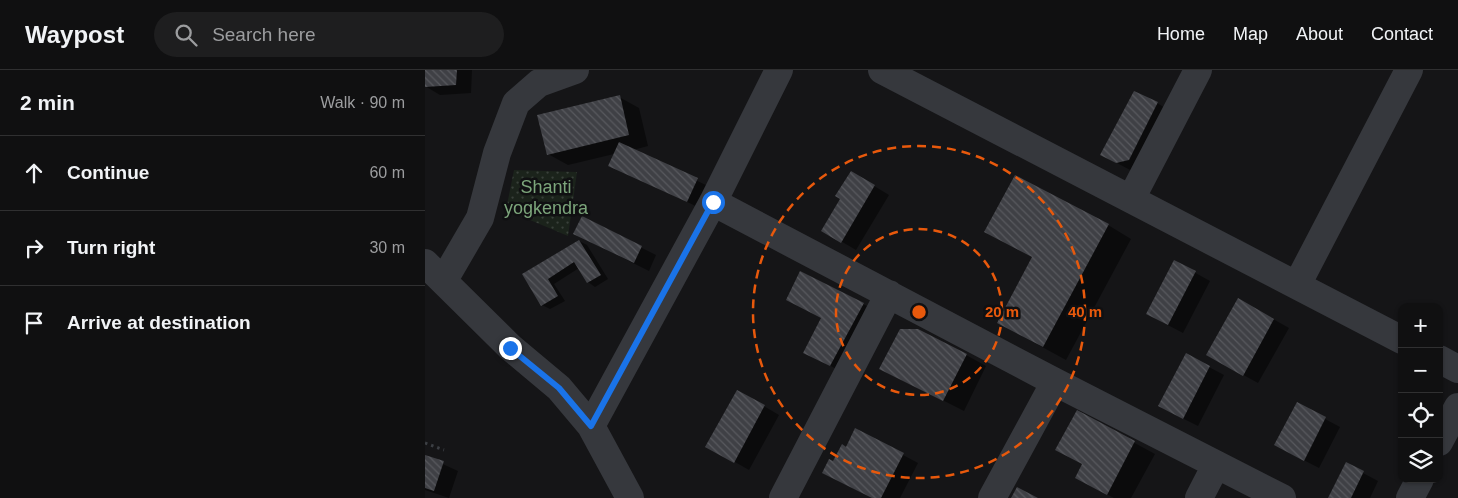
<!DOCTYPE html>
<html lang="en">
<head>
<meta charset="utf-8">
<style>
  :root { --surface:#101011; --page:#1e1e1f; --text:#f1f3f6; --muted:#9c9d9f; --line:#303031 }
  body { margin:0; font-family:Arial,sans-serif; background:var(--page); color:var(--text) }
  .controls { position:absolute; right:15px; bottom:15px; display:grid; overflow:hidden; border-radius:10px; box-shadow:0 1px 4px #0004 }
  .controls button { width:45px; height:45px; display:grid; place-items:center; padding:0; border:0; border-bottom:1px solid var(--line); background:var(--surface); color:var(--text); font:25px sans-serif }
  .stop { position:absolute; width:15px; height:15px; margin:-11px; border:4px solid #1a73e8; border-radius:50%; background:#fff }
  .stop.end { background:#1a73e8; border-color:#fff; box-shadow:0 1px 5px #0008 }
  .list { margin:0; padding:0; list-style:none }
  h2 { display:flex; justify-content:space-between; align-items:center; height:65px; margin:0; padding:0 20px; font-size:21px }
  h2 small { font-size:16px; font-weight:400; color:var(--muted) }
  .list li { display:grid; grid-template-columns:32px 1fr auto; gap:15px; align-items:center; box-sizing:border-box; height:75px; padding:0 20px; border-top:1px solid var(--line) }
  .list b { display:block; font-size:19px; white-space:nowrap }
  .list em { font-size:16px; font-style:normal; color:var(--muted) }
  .icon { flex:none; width:28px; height:28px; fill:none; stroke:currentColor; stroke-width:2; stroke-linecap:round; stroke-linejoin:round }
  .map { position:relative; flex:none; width:1033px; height:428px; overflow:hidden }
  header { display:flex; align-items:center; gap:30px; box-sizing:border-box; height:70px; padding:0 25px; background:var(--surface); border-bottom:1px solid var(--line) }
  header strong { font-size:24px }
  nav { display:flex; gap:28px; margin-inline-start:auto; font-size:18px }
  .search { width:350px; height:45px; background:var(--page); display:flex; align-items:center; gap:12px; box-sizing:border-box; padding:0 18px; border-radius:28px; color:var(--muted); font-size:19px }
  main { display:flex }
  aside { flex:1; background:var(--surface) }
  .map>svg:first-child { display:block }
  .green { fill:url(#green-dots) }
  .shadow { fill:#0007 }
  .building { fill:url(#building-back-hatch) }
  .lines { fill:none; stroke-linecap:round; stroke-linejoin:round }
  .path { stroke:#3c3f44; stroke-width:3; stroke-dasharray:2.5 4; stroke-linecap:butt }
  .minor { stroke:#36383d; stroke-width:28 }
  .route { stroke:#1a73e8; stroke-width:6 }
  .ring { fill:none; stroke:#e8590c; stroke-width:2.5; stroke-dasharray:9 6 }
  .labels { text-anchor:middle; stroke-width:5; stroke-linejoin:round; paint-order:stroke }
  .park-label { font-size:18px; fill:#7ca57b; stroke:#101012 }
  .centre { fill:#e8590c; stroke:#101012; stroke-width:2.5 }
  .ring-label { font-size:15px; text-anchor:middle; font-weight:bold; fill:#e8590c; stroke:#101012; stroke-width:5; stroke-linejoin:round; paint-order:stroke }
</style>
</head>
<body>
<header>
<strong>Waypost</strong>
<div class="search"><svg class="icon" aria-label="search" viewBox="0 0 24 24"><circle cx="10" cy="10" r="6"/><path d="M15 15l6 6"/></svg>Search here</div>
<nav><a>Home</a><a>Map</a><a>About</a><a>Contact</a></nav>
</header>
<main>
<aside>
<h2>2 min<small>Walk · 90 m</small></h2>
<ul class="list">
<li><svg class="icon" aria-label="ahead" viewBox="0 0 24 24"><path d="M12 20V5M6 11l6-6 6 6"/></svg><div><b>Continue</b></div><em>60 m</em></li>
<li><svg class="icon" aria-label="right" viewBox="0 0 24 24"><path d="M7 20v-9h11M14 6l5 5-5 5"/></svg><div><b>Turn right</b></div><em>30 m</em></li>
<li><svg class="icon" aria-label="arrive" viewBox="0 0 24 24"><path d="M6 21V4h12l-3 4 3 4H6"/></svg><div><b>Arrive at destination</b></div></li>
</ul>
</aside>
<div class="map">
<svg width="1033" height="428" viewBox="0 0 1033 428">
  <defs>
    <pattern id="green-dots" width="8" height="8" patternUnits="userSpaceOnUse" patternTransform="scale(1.25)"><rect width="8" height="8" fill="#1b231b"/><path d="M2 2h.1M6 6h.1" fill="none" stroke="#39403a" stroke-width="1.8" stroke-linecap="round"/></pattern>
    <pattern id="building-back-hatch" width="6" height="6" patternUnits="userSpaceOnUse" patternTransform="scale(1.25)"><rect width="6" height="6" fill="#3f4045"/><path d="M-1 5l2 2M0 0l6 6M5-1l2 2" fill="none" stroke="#58595e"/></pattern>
  </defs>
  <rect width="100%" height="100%" fill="#151517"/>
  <path class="green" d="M 89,100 L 152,102 L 143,166 L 81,140 Z"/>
  <path class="shadow" d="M 0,0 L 47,0 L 46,23 L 15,25 L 0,16 Z
    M 194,27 L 214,38 L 223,76 L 208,80 L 287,118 L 277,139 L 184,95 L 189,84 L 143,95 L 123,84 Z
    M 732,33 L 747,42 L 707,101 L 677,85 Z
    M 426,102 L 464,125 L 431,180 L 397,160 L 417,129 Z
    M 157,148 L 231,185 L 224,201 L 150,164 Z
    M 683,155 L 706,169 L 641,290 L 597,266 Z
    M 154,171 L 162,175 L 183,209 L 170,217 L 163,212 L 154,198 L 129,214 L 140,231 L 125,239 L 117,235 L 99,205 Z
    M 749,191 L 785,211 L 758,263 L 737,252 Z
    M 814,230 L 864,258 L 833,313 L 782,285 Z
    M 438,234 L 458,245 L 426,307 L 380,282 Z
    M 541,285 L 561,296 L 539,341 L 476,309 Z
    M 761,285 L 799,305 L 773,356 L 749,344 Z
    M 313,321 L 354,345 L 324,400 L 282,376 Z
    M 872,334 L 915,357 L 894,398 L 865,383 Z
    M 652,342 L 730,384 L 706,428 L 689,428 L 672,419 L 659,394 Z
    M 431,360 L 493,393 L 475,428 L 448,428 L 408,393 L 422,378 Z
    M 0,386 L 33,401 L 24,428 L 0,420 Z
    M 921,394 L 953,411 L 945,428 L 904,428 Z"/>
  <path class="building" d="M 0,0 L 32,0 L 31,15 L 0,17 Z
    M 709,21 L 733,32 L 704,90 L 691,93 L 675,85 Z
    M 195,25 L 204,65 L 122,85 L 112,45 Z
    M 194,72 L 273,108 L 262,132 L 183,96 Z
    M 426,101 L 450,115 L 416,173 L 396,161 L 415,129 L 410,126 Z
    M 590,105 L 684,154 L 618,277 L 572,253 L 607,187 L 559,162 Z
    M 157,146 L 217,176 L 209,193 L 148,164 Z
    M 154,170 L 176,205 L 162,213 L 149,192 L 123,209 L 133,226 L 116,236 L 97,204 Z
    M 749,190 L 771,201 L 743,255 L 721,244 Z
    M 375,201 L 439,233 L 405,296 L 378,283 L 396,248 L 361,230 Z
    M 813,228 L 849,249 L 818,306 L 781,285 Z
    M 475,259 L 493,259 L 542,284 L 518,331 L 454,299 Z
    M 761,283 L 785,296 L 758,349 L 733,336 Z
    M 312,320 L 340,335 L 309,393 L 280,377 Z
    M 872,332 L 901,347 L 879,391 L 849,375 Z
    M 652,340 L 710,371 L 682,425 L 650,408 L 657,394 L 630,380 Z
    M 430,358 L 479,383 L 456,428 L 447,428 L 397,403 L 404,389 L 408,391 L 417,374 L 421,377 Z
    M 0,385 L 19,391 L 9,421 L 0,418 Z
    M 921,392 L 939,401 L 926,428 L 903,428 Z
    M 592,417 L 613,428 L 586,428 Z"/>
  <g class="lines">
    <path class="path" d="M 0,373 L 19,380"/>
    <path class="minor" d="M 457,0 L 977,270
      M 706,129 L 773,0
      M 288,132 L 630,312 L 857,428
      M 0,193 L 85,277 L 134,318 L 166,356 L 205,428
      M 19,210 L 55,148 L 72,83 L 91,33 L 114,13 L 150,0
      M 872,215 L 984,0
      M 1014,289 L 1033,299
      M 166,356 L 288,132 L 354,0
      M 1014,372 L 1033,337
      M 358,428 L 464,224
      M 567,428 L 630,312
      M 774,428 L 791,395
      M 985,428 L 995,409"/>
  </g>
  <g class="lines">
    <path class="route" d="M 85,278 L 134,318 L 166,356 L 288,132"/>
  </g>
  <g class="ring">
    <circle cx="494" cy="242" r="83"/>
    <circle cx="494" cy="242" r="166"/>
  </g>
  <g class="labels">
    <g class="park-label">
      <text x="121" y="123">Shanti<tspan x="121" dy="21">yogkendra</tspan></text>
    </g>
  </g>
  <circle cx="494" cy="242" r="8" class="centre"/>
  <g class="ring-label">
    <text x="577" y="247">20 m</text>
    <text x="660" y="247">40 m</text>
  </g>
</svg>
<div class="controls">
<button>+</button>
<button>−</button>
<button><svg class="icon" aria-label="locate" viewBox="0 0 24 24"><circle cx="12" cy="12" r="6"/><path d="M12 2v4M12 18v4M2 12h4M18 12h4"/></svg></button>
<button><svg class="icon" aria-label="layers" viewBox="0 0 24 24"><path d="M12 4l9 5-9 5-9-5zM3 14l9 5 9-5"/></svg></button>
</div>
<div class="stop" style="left:288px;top:132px"></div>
<div class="stop end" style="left:85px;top:278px"></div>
</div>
</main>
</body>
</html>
